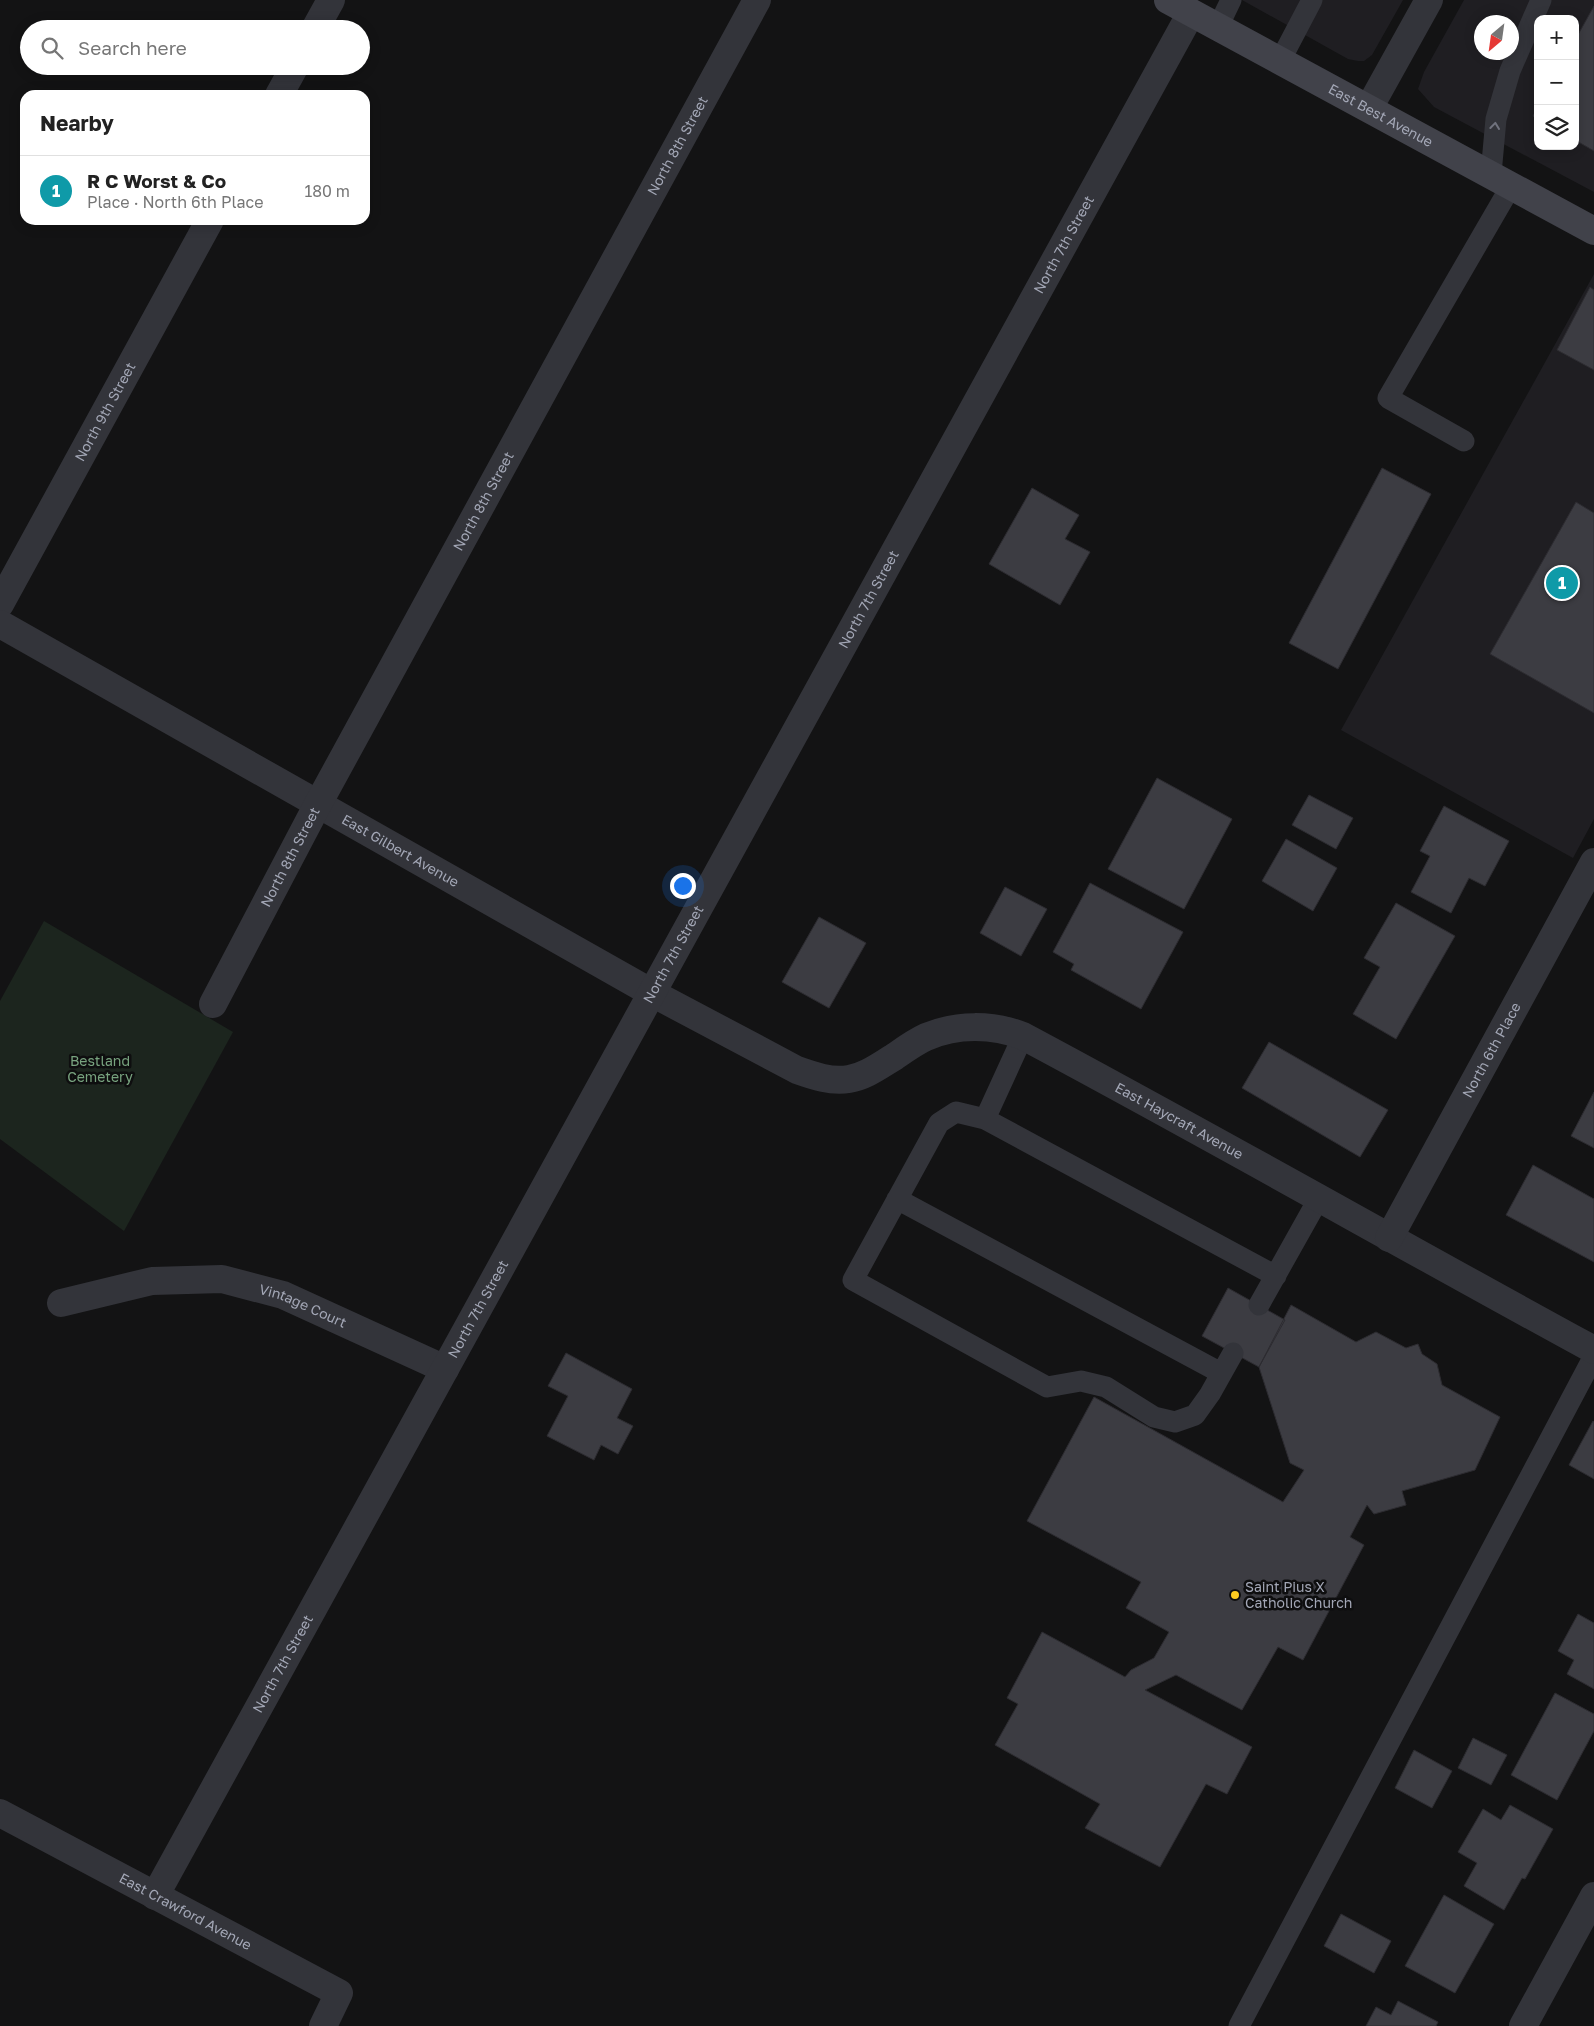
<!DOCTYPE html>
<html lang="en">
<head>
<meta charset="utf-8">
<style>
  :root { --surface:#fff; --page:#f6f6f6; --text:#222; --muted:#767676; --line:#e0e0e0; --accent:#ea580c }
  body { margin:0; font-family:"Golos Text",sans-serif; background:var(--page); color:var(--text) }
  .controls { position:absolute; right:15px; top:15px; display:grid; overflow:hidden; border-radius:10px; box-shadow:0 2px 12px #0003 }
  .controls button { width:45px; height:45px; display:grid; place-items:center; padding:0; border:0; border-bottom:1px solid var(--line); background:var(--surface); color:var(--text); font:25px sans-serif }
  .compass { position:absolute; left:1474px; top:15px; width:45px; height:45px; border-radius:50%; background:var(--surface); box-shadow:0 2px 12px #0003; rotate:209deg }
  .you { position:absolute; left:682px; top:885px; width:18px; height:18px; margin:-12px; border:4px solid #fff; border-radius:50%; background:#1a73e8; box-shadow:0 0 0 8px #1a73e833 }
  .badge { display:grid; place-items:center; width:32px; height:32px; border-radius:50%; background:var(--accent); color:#fff; font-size:16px; font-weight:700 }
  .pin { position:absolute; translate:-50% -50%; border:2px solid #fff; box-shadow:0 1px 5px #0006 }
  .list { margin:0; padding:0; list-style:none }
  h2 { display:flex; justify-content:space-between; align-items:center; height:65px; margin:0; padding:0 20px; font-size:21px }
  h2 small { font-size:16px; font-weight:400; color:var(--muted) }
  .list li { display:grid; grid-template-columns:32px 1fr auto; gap:15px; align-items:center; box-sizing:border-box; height:70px; padding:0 20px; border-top:1px solid var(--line) }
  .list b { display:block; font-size:19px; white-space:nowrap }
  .list p { margin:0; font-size:16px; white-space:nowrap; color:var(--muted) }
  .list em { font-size:16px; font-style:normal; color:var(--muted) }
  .icon { flex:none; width:28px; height:28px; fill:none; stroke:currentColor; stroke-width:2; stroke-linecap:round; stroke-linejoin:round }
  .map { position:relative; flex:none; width:1594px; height:2026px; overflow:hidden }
  .search { position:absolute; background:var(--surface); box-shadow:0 2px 12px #0003; left:20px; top:20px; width:350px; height:55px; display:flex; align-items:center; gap:12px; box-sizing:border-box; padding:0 18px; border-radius:28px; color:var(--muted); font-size:19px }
  .panel { position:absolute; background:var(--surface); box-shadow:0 2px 12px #0003; left:20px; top:90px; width:350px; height:135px; border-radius:15px }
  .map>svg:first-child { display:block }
  .built { fill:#1f1e22; fill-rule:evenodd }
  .green { fill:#1c251e }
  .building { fill:#3c3c42; stroke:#2d2c31 }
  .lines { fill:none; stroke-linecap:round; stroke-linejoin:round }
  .service { stroke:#33343a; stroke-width:21 }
  .minor { stroke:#33343a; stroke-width:28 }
  .secondary { stroke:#41424a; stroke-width:28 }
  .oneway { stroke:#71737e }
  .poi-dot { fill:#ffcc20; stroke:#0e0e0f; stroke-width:2 }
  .labels { text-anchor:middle; stroke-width:5; stroke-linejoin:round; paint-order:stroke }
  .street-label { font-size:14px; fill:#a3a7b6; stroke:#0e0e0f }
  .park-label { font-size:14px; fill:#78a37f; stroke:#0e0e0f }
  .poi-label { font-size:14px; fill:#a3a7b6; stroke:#0e0e0f; text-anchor:start }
</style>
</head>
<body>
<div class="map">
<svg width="1594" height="2026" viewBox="0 0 1594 2026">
  <rect width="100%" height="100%" fill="#131314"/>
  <path class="built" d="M 1242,0 L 1403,0 L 1372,55 L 1364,61 L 1358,61 L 1348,59 Z
    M 1464,0 L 1594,0 L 1594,192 L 1434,107 L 1418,89 L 1424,72 ZM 1538,19 L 1575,19 L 1575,146 L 1538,146 ZM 1482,22 L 1512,22 L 1512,52 L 1482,52 Z
    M 1594,274 L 1594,819 L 1573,858 L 1341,730 Z"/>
  <path class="green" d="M 44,921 L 233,1032 L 124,1231 L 0,1139 L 0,1001 Z"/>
  <path class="building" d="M 1594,6 L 1594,151 L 1575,140 L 1575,40 Z
    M 1538,107 L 1538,119 L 1533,116 Z
    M 1590,287 L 1594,290 L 1594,370 L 1557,350 Z
    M 1382,468 L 1431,494 L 1338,669 L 1289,643 Z
    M 1032,488 L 1079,515 L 1065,539 L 1090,552 L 1060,605 L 989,564 Z
    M 1576,502 L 1594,513 L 1594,713 L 1490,654 Z
    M 1157,778 L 1232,819 L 1184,909 L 1108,869 Z
    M 1309,795 L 1353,818 L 1336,849 L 1292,825 Z
    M 1444,806 L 1509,841 L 1485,886 L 1469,878 L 1451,913 L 1411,892 L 1430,856 L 1420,851 Z
    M 1286,839 L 1337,868 L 1313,911 L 1262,881 Z
    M 1090,883 L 1183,932 L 1141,1009 L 1071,970 L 1074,964 L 1053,952 Z
    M 1005,887 L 1047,909 L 1021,956 L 980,933 Z
    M 1396,903 L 1455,936 L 1396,1039 L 1353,1014 L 1380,967 L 1364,958 Z
    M 819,917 L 866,943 L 829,1008 L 782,982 Z
    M 1269,1042 L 1388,1110 L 1360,1157 L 1242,1088 Z
    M 1594,1092 L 1594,1148 L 1571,1136 Z
    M 1533,1165 L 1594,1199 L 1594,1262 L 1506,1215 Z
    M 1228,1288 L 1285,1320 L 1259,1367 L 1202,1336 Z
    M 1291,1305 L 1356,1342 L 1376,1332 L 1406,1348 L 1418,1344 L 1422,1354 L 1437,1364 L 1442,1385 L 1500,1417 L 1475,1470 L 1402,1491 L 1406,1505 L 1374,1514 L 1367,1505 L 1350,1537 L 1364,1545 L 1303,1660 L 1278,1647 L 1242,1710 L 1176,1675 L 1145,1690 L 1252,1747 L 1227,1794 L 1206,1784 L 1160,1867 L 1085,1828 L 1100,1804 L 995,1745 L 1018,1704 L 1007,1698 L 1042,1632 L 1125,1677 L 1131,1670 L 1154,1658 L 1169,1632 L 1126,1608 L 1141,1582 L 1027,1521 L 1094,1397 L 1283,1502 L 1304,1470 L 1290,1463 L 1259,1367 Z
    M 566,1353 L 632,1389 L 617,1418 L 633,1426 L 618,1454 L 601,1445 L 594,1460 L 547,1436 L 568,1396 L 548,1386 Z
    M 1593,1421 L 1594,1422 L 1594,1479 L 1569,1465 Z
    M 1578,1614 L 1594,1623 L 1594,1689 L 1567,1674 L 1574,1660 L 1558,1651 Z
    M 1555,1693 L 1594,1714 L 1594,1731 L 1557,1800 L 1511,1775 Z
    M 1473,1738 L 1507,1755 L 1491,1785 L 1458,1768 Z
    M 1414,1750 L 1452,1771 L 1432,1808 L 1395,1788 Z
    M 1510,1805 L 1553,1829 L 1525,1879 L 1522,1878 L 1504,1910 L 1464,1886 L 1477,1863 L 1458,1852 L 1483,1809 L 1501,1820 Z
    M 1444,1895 L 1494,1924 L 1455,1993 L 1405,1966 Z
    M 1341,1914 L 1391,1941 L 1374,1973 L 1324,1946 Z
    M 1398,2001 L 1438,2022 L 1436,2026 L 1366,2026 L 1376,2007 L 1391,2015 Z"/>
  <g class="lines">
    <path class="service" d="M 1218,27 L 1231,0
      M 1280,61 L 1312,0
      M 1491,174 L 1496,119 L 1510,71 L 1541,0
      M 1464,441 L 1388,398 L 1511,186
      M 1023,1036 L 985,1119 L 956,1112 L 939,1123 L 853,1280 L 1047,1387 L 1081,1381 L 1106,1387 L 1154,1417 L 1175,1422 L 1195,1415 L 1210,1394 L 1233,1353
      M 985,1119 L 1276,1276
      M 897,1199 L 1221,1373
      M 1259,1305 L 1319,1198
      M 1239,2026 L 1594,1356"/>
    <g class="minor">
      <path d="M 315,29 L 331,0"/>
      <path d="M 279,95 L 295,66"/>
      <path d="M 1369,108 L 1429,0"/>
      <path id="s1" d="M 0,604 L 210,220"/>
      <path id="s2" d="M 0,624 L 652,993 L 797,1070 C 814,1076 831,1082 849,1079 C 866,1076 879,1066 894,1057 C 904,1050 915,1042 926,1037 C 957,1024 992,1024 1023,1036 C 1214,1138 1403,1246 1594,1350"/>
      <path id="s3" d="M 213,1004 L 318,804 L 757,0"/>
      <path id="s4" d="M 1389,1238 L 1594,862"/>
      <path id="s5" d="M 61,1303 L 152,1281 L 222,1279 L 283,1295 L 445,1369"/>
      <path id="s6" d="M 0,1813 L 339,1993 L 323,2026"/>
      <path id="s7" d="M 155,1896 L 1191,13"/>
      <path d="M 1523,2026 L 1594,1896"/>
    </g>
    <path class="secondary" id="s8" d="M 1168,0 L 1594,231"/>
  </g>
  <defs><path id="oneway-chevron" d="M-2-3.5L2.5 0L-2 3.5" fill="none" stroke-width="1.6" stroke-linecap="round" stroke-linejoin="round" transform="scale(1.25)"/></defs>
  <use class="oneway" href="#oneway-chevron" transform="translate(1495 126) rotate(-83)"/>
  <circle class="poi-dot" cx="1235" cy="1595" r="5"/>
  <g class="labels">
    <g class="street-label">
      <text dy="5" stroke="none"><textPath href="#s8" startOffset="242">East Best Avenue</textPath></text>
      <text dy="5" stroke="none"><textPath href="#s3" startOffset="976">North 8th Street</textPath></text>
      <text dy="5" stroke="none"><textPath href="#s7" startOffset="1885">North 7th Street</textPath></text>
      <text dy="5" stroke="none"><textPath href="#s1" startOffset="219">North 9th Street</textPath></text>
      <text dy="5" stroke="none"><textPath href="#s3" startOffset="571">North 8th Street</textPath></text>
      <text dy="5" stroke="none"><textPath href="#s7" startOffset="1480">North 7th Street</textPath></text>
      <text dy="5" stroke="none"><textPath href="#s2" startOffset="460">East Gilbert Avenue</textPath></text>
      <text dy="5" stroke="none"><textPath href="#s3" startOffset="166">North 8th Street</textPath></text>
      <text dy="5" stroke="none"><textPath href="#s7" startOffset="1075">North 7th Street</textPath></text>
      <text dy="5" stroke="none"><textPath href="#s4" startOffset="214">North 6th Place</textPath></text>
      <text dy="5" stroke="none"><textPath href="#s2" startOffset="1332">East Haycraft Avenue</textPath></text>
      <text dy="5" stroke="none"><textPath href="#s5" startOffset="249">Vintage Court</textPath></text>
      <text dy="5" stroke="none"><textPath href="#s7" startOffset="670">North 7th Street</textPath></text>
      <text dy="5" stroke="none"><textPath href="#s7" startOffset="265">North 7th Street</textPath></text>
      <text dy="5" stroke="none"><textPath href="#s6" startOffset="210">East Crawford Avenue</textPath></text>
    </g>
    <g class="park-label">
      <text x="100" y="1066">Bestland<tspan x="100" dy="16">Cemetery</tspan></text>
    </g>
    <g class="poi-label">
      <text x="1245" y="1592">Saint Pius X<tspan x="1245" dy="16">Catholic Church</tspan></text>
    </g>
  </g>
</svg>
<div class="controls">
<button>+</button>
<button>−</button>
<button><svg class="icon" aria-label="layers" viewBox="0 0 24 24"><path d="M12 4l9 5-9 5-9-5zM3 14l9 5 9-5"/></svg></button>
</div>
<svg class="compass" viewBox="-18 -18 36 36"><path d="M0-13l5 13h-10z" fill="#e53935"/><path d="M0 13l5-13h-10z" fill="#767676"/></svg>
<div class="you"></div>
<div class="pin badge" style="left:1562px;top:583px;background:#0f9aa8">1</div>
<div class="search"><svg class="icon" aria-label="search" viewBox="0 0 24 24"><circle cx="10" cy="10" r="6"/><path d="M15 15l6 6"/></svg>Search here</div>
<section class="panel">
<h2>Nearby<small></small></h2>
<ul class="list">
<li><span class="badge" style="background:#0f9aa8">1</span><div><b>R C Worst &amp; Co</b><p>Place · North 6th Place</p></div><em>180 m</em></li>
</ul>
</section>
</div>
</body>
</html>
